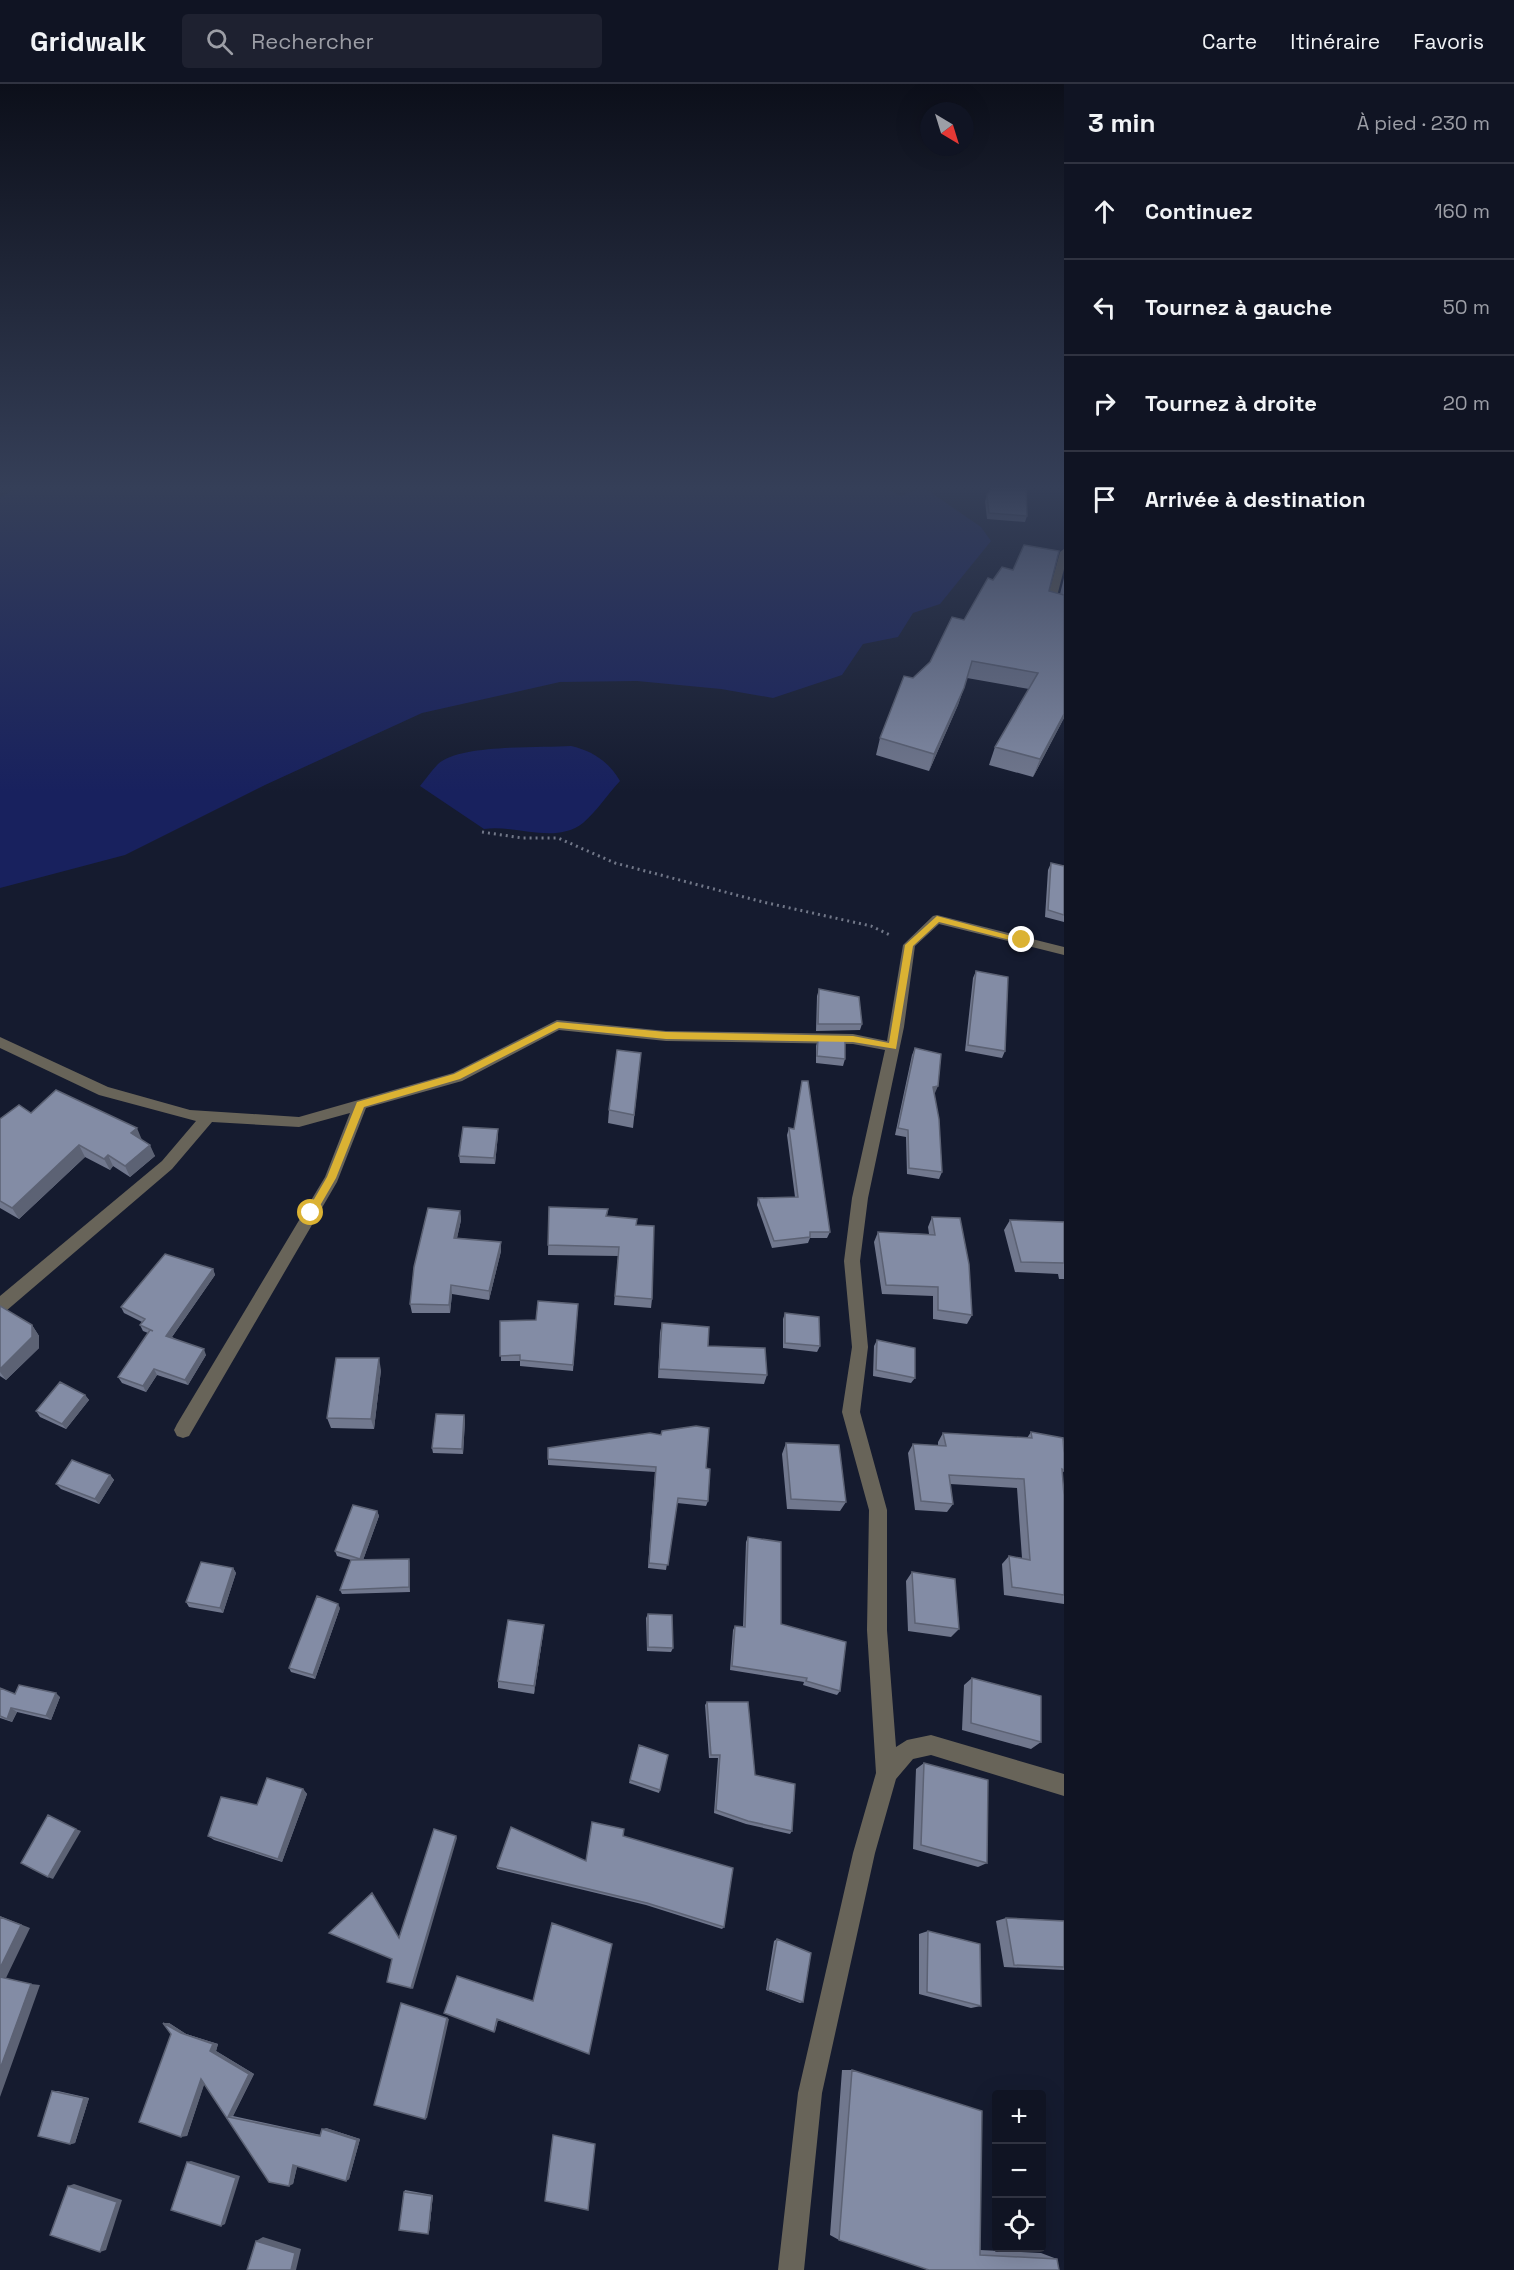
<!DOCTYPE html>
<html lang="fr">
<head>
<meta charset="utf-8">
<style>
  :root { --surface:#101423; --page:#1e2130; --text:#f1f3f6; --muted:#9c9ea6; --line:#303341 }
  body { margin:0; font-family:"Space Grotesk",sans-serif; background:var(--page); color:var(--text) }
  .controls { position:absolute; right:18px; bottom:18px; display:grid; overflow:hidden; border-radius:6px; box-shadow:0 6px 24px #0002 }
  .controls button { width:54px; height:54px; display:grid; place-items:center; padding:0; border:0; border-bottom:2px solid var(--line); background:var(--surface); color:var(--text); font:30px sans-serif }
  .compass { position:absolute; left:920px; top:18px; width:54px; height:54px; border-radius:50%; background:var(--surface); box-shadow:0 6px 24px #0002; rotate:142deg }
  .stop { position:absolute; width:18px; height:18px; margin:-14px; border:4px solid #dbb233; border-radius:50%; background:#fff }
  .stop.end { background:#dbb233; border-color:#fff; box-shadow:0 2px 6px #0008 }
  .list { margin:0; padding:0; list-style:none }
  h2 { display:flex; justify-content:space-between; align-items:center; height:78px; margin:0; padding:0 24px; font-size:26px }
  h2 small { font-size:20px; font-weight:400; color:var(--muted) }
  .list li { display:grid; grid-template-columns:39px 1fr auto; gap:18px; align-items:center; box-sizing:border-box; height:96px; padding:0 24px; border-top:2px solid var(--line) }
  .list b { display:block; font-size:22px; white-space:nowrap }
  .list em { font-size:20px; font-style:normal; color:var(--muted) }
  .icon { flex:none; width:33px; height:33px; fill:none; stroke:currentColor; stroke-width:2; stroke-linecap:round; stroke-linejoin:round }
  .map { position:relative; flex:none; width:1064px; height:2186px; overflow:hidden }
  header { display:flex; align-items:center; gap:36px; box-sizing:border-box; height:84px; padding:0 30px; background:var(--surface); border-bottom:2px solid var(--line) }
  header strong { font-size:28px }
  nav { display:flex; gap:33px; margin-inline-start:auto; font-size:21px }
  .search { width:420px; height:54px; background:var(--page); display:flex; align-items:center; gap:15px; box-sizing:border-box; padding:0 21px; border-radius:6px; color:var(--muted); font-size:22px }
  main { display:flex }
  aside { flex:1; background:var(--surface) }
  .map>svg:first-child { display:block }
  .green { fill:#18215e }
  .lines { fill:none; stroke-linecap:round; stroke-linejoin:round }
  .path { stroke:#717788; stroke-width:3; stroke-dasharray:2 4; stroke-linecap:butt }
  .minor { fill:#686459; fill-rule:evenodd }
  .wall { fill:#71788e }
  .shaded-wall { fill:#5c6274 }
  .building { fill:#838ca5; stroke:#5c6274; stroke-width:1.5 }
  .route { fill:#dbb233 }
</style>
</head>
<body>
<header>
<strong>Gridwalk</strong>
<div class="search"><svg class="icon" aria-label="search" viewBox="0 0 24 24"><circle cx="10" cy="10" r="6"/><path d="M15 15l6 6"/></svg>Rechercher</div>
<nav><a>Carte</a><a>Itinéraire</a><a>Favoris</a></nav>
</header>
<main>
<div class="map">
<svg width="1064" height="2186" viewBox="0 0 1064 2186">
  <rect width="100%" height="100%" fill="#151b2f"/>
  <path class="green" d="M 24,402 L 882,402 L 901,412 L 923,403 L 981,443 L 991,457 L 940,520 L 913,529 L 898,553 L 863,560 L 842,591 L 773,614 L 721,605 L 637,597 L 560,598 L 422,629 L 265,701 L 125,771 L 0,804 L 0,413 Z
    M 571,662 C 593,667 609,678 620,697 C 607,711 597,727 583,739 C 555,761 515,740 484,745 L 420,702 C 426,695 431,687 438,680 C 460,660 540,664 571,662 Z"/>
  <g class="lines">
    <path class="path" d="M 482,748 L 522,754 L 558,754 L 615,779 L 763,818 L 871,842 L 890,851"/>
    <path class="minor" d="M 1064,465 L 1064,485 L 1055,520 L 1064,522 L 1064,528 L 1045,522 L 1060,468 Z
      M 937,831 L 1064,863 L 1064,871 L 939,840 L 915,862 L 904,943 L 868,1114 L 860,1177 L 868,1263 L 860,1328 L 887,1426 L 887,1546 L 896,1663 L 907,1656 L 931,1651 L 1064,1690 L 1064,1712 L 931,1671 L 913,1675 L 896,1695 L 875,1769 L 822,2009 L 804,2186 L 778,2186 L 798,2009 L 853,1769 L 876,1689 L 867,1546 L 869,1426 L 842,1328 L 852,1263 L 844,1177 L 852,1114 L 885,966 L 853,960 L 666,957 L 559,946 L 462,997 L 366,1024 L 337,1098 L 189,1352 L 183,1354 L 177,1352 L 174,1346 L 177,1340 L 325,1093 L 350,1029 L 299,1043 L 212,1038 L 172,1085 L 6,1227 L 0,1229 L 0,1212 L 162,1077 L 196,1037 L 99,1011 L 0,964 L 0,953 L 108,1003 L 190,1026 L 299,1033 L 453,989 L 557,936 L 666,947 L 853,950 L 887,957 L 903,861 L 933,832 Z"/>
  </g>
  <path class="wall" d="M 987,411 L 1027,432 L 1025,438 L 987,435 L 985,417 Z
    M 1064,494 L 1064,634 L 1033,693 L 989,681 L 995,663 L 1029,605 L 967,594 L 958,621 L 929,687 L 876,671 L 880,654 L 913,594 L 930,578 L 964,536 L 1049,507 L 1060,510 Z
    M 1051,779 L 1064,782 L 1064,838 L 1045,833 L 1048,786 Z
    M 976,887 L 1005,967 L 1002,974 L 965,967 L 973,894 Z
    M 819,905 L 862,940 L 860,946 L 816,947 L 817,912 Z
    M 818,955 L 845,975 L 843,982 L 816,979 L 816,962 Z
    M 915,964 L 935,1009 L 934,1009 L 942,1088 L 939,1095 L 907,1090 L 906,1053 L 895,1051 L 912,971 Z
    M 641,969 L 633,1044 L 608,1039 L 609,1026 Z
    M 802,997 L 830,1148 L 827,1154 L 810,1154 L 808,1159 L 772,1164 L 757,1121 L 758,1114 L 795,1113 L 787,1051 L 789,1044 L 794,1045 Z
    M 31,1029 L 142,1056 L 155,1072 L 130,1093 L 113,1082 L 110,1086 L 85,1073 L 19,1135 L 0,1124 L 0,1035 Z
    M 498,1051 L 495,1080 L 460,1079 L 459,1072 Z
    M 549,1123 L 608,1125 L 607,1132 L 636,1141 L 652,1215 L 651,1224 L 614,1221 L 618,1172 L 548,1171 Z
    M 460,1127 L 461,1136 L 457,1154 L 501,1158 L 501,1167 L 489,1216 L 452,1210 L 450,1229 L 412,1229 L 410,1220 Z
    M 932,1133 L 972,1231 L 967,1240 L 933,1235 L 933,1212 L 882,1210 L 874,1158 L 878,1148 L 929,1150 L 928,1143 Z
    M 1010,1136 L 1064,1138 L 1064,1195 L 1059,1195 L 1058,1190 L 1015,1188 L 1004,1146 Z
    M 213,1185 L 215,1191 L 172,1253 L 206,1271 L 188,1301 L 157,1291 L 146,1308 L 122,1299 L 118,1293 L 148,1249 L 143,1247 L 140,1241 L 142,1238 L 124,1229 L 121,1223 Z
    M 578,1220 L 573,1287 L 520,1282 L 520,1277 L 501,1277 L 500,1237 L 536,1236 Z
    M 0,1222 L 32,1241 L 39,1252 L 39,1264 L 6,1296 L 0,1292 Z
    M 785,1229 L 820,1262 L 817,1268 L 783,1264 L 783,1235 Z
    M 662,1239 L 767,1291 L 764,1300 L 658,1294 L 660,1249 Z
    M 877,1256 L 915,1294 L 911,1299 L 873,1292 L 874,1262 Z
    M 381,1286 L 374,1345 L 331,1344 L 327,1334 Z
    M 85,1311 L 89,1316 L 66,1345 L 40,1333 L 36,1327 Z
    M 464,1331 L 465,1337 L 463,1370 L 433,1369 L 432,1364 Z
    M 1031,1348 L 1064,1369 L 1064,1387 L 1062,1390 L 1064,1411 L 1064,1520 L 1004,1511 L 1002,1480 L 1009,1472 L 1022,1474 L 1017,1404 L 950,1400 L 953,1420 L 947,1428 L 915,1426 L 908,1369 L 913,1360 L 938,1362 L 938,1358 L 943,1349 L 1027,1354 Z
    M 786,1359 L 846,1418 L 840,1427 L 787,1425 L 782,1370 Z
    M 548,1364 L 706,1384 L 708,1417 L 706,1422 L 677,1419 L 666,1486 L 648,1484 L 655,1388 L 548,1381 Z
    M 110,1391 L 114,1396 L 99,1420 L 61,1405 L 56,1400 Z
    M 377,1427 L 379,1432 L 363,1476 L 410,1479 L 410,1508 L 342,1510 L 340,1506 L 351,1476 L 337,1472 L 335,1467 Z
    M 748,1453 L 781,1540 L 840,1607 L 837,1611 L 803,1601 L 804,1598 L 730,1586 L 733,1546 L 735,1542 L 743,1543 L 746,1458 Z
    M 233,1484 L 236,1489 L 223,1529 L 189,1523 L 186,1518 Z
    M 912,1488 L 959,1545 L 951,1553 L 908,1547 L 906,1497 Z
    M 340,1524 L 315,1595 L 291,1588 L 289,1584 Z
    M 648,1530 L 673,1564 L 671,1568 L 647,1567 L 646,1534 Z
    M 543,1550 L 534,1610 L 498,1604 L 498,1597 Z
    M 972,1594 L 1041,1658 L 1031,1665 L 962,1646 L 964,1601 Z
    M 0,1604 L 15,1610 L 60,1613 L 51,1636 L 17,1628 L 12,1638 L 0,1634 Z
    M 707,1618 L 792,1747 L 790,1750 L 746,1740 L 714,1729 L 718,1674 L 709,1674 L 705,1621 Z
    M 639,1661 L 660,1706 L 659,1709 L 629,1699 Z
    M 924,1679 L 987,1779 L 978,1783 L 913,1765 L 916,1685 Z
    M 303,1705 L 307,1710 L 282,1778 L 214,1756 L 208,1752 L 257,1721 Z
    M 623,1752 L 724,1843 L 722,1845 L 646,1821 L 497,1785 L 497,1783 L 586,1777 Z
    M 1006,1834 L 1064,1837 L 1064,1886 L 1004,1883 L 996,1837 Z
    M 928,1847 L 981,1922 L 971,1924 L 919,1910 L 919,1850 Z
    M 777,1855 L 803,1918 L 800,1919 L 766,1906 L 774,1857 Z
    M 533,1917 L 589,1970 L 498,1936 L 495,1948 L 444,1929 Z
    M 163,1939 L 169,1939 L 186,1950 L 218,1960 L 216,1967 L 254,1990 L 233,2032 L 321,2051 L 326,2044 L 360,2055 L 349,2095 L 346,2097 L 297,2082 L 293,2100 L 269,2098 L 204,2000 L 187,2052 L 171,1950 Z
    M 842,1986 L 852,1986 L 980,2166 L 1041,2169 L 1057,2175 L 1059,2186 L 839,2156 L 830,2151 Z
    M 52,2007 L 58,2007 L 89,2014 L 75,2059 L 70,2060 Z
    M 405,2106 L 433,2111 L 429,2148 L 404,2108 Z"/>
  <path class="shaded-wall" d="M 964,604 L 958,621 L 929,687 L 934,670 Z
    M 1064,630 L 1064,634 L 1033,693 L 1040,675 Z
    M 938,1002 L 935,1009 L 930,1010 L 933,1003 Z
    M 137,1044 L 142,1056 L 131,1049 Z
    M 498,1045 L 498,1051 L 495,1080 L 494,1074 Z
    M 79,1061 L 85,1073 L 19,1135 L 12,1124 Z
    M 150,1061 L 155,1072 L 130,1093 L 125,1082 Z
    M 108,1071 L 113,1082 L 110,1086 L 104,1075 Z
    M 460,1127 L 461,1136 L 455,1163 L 454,1154 Z
    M 501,1158 L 501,1167 L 489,1216 L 489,1207 Z
    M 213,1185 L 215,1191 L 169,1257 L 166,1252 Z
    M 451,1201 L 452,1210 L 450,1229 L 449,1221 Z
    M 32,1241 L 39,1252 L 39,1264 L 6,1296 L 0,1288 L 0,1285 Z
    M 204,1265 L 206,1271 L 188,1301 L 185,1296 Z
    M 379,1274 L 381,1286 L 374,1345 L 371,1335 Z
    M 154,1285 L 157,1291 L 146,1308 L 143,1302 Z
    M 85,1311 L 89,1316 L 66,1345 L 62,1340 Z
    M 464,1331 L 465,1337 L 463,1370 L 462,1365 Z
    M 110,1391 L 114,1396 L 99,1420 L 95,1415 Z
    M 377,1427 L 379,1432 L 362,1479 L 360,1475 Z
    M 409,1475 L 410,1479 L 410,1508 L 409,1503 Z
    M 233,1484 L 236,1489 L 223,1529 L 220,1524 Z
    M 338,1520 L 340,1524 L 315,1595 L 313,1591 Z
    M 544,1541 L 543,1550 L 534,1610 L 534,1602 Z
    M 56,1609 L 60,1613 L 51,1636 L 46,1632 Z
    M 11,1624 L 17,1628 L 12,1638 L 7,1635 Z
    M 303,1705 L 307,1710 L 282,1778 L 278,1775 Z
    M 76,1745 L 81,1747 L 53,1795 L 48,1793 Z
    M 456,1752 L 457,1754 L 413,1905 L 411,1904 Z
    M 0,1832 L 30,1844 L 6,1894 L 0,1893 Z
    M 31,1900 L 40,1901 L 0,2013 L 0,1985 Z
    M 447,1934 L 449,1935 L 427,2034 L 425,2035 Z
    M 163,1939 L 169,1939 L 186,1950 L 218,1960 L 216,1967 L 254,1990 L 233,2032 L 228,2033 L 181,1949 Z
    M 201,1995 L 206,1995 L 187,2052 L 181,2053 Z
    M 84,2014 L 89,2014 L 75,2059 L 70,2060 Z
    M 326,2044 L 360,2055 L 349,2095 L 346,2097 L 322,2045 Z
    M 191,2077 L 240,2092 L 225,2140 L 221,2142 L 187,2078 Z
    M 298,2079 L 293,2100 L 289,2102 L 293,2081 Z
    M 74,2100 L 122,2116 L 106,2166 L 100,2168 L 68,2102 Z
    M 433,2111 L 429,2148 L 428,2150 L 432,2112 Z
    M 263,2153 L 301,2165 L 296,2186 L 291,2186 L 256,2157 Z"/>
  <path class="building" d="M 993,402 L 1026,402 L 1027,432 L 989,429 L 987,411 Z
    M 1024,461 L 1059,467 L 1049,507 L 1064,511 L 1064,630 L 1040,675 L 995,663 L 1038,589 L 972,577 L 964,604 L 934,670 L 880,654 L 904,592 L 913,594 L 930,578 L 952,533 L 964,536 L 988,494 L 993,496 L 1002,483 L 1013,486 Z
    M 1051,779 L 1064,782 L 1064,831 L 1048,826 Z
    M 976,887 L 1008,893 L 1005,967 L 968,961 Z
    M 819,905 L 859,913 L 862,940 L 818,940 Z
    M 818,955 L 845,955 L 845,975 L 817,972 Z
    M 915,964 L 941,970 L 938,1002 L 933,1003 L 939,1035 L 942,1088 L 909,1084 L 908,1046 L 898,1044 Z
    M 617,966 L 641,969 L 634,1031 L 609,1026 Z
    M 802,997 L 808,997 L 830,1148 L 810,1148 L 810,1153 L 774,1157 L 758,1114 L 798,1113 L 789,1044 L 794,1045 Z
    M 56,1006 L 137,1044 L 131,1049 L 150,1061 L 125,1082 L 108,1071 L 104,1075 L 79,1061 L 12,1124 L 0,1117 L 0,1035 L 19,1021 L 31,1029 Z
    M 463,1043 L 498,1045 L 494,1074 L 459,1072 Z
    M 549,1123 L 608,1125 L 606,1132 L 637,1135 L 636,1141 L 654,1142 L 652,1215 L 615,1212 L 619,1163 L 548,1161 Z
    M 428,1124 L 460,1127 L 454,1154 L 501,1158 L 489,1207 L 451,1201 L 449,1221 L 410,1220 L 414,1183 Z
    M 932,1133 L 960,1134 L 969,1180 L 972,1231 L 938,1226 L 938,1203 L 886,1201 L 878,1148 L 935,1151 Z
    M 1010,1136 L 1064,1138 L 1064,1179 L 1021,1178 Z
    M 165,1170 L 213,1185 L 166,1252 L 204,1265 L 185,1296 L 154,1285 L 143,1302 L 118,1293 L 150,1246 L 153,1247 L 140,1241 L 145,1235 L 121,1223 Z
    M 538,1217 L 578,1220 L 573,1281 L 520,1276 L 520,1271 L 500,1272 L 500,1237 L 536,1236 Z
    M 0,1222 L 32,1241 L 32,1253 L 0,1285 Z
    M 785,1229 L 819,1233 L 820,1262 L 785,1259 Z
    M 662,1239 L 709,1243 L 708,1262 L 765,1264 L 767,1291 L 659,1285 Z
    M 877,1256 L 915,1264 L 915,1294 L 876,1286 Z
    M 336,1274 L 379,1274 L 371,1335 L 327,1334 Z
    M 60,1298 L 85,1311 L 62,1340 L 36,1327 Z
    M 436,1330 L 464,1331 L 462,1365 L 432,1364 Z
    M 696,1342 L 709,1344 L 706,1384 L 710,1385 L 708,1417 L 678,1414 L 668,1481 L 649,1479 L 656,1383 L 548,1375 L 548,1364 L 650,1349 L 661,1351 L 662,1347 Z
    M 1031,1348 L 1063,1354 L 1064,1369 L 1064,1386 L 1062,1385 L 1064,1411 L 1064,1511 L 1012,1503 L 1009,1472 L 1030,1476 L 1024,1395 L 949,1391 L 953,1420 L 921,1417 L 913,1360 L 946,1362 L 943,1349 L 1032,1354 Z
    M 786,1359 L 839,1361 L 846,1418 L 791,1415 Z
    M 72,1376 L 110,1391 L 95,1415 L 56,1400 Z
    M 353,1421 L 377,1427 L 360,1475 L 335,1467 Z
    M 748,1453 L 781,1458 L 781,1540 L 846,1558 L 840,1607 L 806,1597 L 807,1594 L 732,1582 L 735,1542 L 745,1543 Z
    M 409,1475 L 409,1503 L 340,1506 L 351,1476 Z
    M 201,1478 L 233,1484 L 220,1524 L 186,1518 Z
    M 912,1488 L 955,1495 L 959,1545 L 915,1539 Z
    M 317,1512 L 338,1520 L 313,1591 L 289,1584 Z
    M 648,1530 L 672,1531 L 673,1564 L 648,1563 Z
    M 508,1536 L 544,1541 L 534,1602 L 498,1597 Z
    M 972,1594 L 1041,1612 L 1041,1658 L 971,1639 Z
    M 19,1601 L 56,1609 L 46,1632 L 11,1624 L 7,1635 L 0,1632 L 0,1604 L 15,1610 Z
    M 707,1618 L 748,1618 L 755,1691 L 795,1700 L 792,1747 L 748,1737 L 716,1726 L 720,1671 L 711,1671 Z
    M 639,1661 L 668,1671 L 660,1706 L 630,1696 Z
    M 924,1679 L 988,1696 L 987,1779 L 921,1761 Z
    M 267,1694 L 303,1705 L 278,1775 L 208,1752 L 221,1713 L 257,1721 Z
    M 48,1731 L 76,1745 L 48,1793 L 21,1779 Z
    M 592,1738 L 624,1745 L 623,1752 L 733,1784 L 724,1843 L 647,1819 L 497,1783 L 511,1743 L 586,1777 Z
    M 434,1745 L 456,1752 L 411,1904 L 387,1898 L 392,1875 L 329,1849 L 372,1809 L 399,1854 Z
    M 0,1833 L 21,1841 L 0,1884 Z
    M 1006,1834 L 1064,1837 L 1064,1883 L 1014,1881 Z
    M 552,1839 L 612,1860 L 589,1970 L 497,1935 L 494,1948 L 444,1929 L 457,1892 L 533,1917 Z
    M 928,1847 L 980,1860 L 981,1922 L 927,1908 Z
    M 777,1855 L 811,1869 L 803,1918 L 768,1906 Z
    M 0,1893 L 31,1900 L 0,1985 Z
    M 401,1919 L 447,1934 L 425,2035 L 374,2021 Z
    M 163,1939 L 181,1949 L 213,1960 L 210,1967 L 249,1990 L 228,2033 L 320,2052 L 322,2045 L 357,2056 L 346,2097 L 293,2081 L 289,2102 L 269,2098 L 201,1995 L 181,2053 L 139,2038 L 171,1950 Z
    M 852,1986 L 982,2027 L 980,2171 L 1057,2175 L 1059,2186 L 929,2186 L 839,2156 Z
    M 52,2007 L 84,2014 L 70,2060 L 38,2052 Z
    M 553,2051 L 595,2060 L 588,2126 L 545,2117 Z
    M 187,2078 L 236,2094 L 221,2142 L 171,2126 Z
    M 68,2102 L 117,2118 L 100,2168 L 50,2151 Z
    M 404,2108 L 432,2112 L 428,2150 L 399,2146 Z
    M 256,2157 L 295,2169 L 291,2186 L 247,2186 Z"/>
  <linearGradient id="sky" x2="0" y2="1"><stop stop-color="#0c0f1a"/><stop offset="0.57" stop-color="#353f58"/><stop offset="1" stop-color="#353f58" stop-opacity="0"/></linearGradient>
  <rect width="1064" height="708" fill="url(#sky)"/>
  <path class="route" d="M 937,832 L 1026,856 L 1022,859 L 939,838 L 913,862 L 896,965 L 853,958 L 666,955 L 559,944 L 460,995 L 364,1023 L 336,1094 L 314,1132 L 311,1133 L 306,1129 L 327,1093 L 357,1018 L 454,990 L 557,938 L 666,948 L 853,952 L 889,959 L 905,861 Z"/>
</svg>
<div class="controls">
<button>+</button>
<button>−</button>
<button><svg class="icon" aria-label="locate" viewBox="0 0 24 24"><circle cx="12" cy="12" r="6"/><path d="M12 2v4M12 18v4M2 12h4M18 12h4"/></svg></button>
</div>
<svg class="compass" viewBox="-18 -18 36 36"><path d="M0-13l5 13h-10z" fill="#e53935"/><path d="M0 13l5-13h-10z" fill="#9c9ea6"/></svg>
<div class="stop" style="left:311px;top:1129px"></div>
<div class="stop end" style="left:1022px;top:856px"></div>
</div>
<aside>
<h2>3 min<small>À pied · 230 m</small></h2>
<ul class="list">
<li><svg class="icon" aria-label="ahead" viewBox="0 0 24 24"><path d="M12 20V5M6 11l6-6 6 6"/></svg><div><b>Continuez</b></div><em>160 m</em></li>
<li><svg class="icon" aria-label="left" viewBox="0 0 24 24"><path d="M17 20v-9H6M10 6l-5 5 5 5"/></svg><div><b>Tournez à gauche</b></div><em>50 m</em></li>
<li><svg class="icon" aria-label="right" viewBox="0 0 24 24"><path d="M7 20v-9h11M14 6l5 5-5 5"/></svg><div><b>Tournez à droite</b></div><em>20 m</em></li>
<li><svg class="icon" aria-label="arrive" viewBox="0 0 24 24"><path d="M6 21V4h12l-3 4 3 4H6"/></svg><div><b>Arrivée à destination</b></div></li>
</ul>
</aside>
</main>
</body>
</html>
